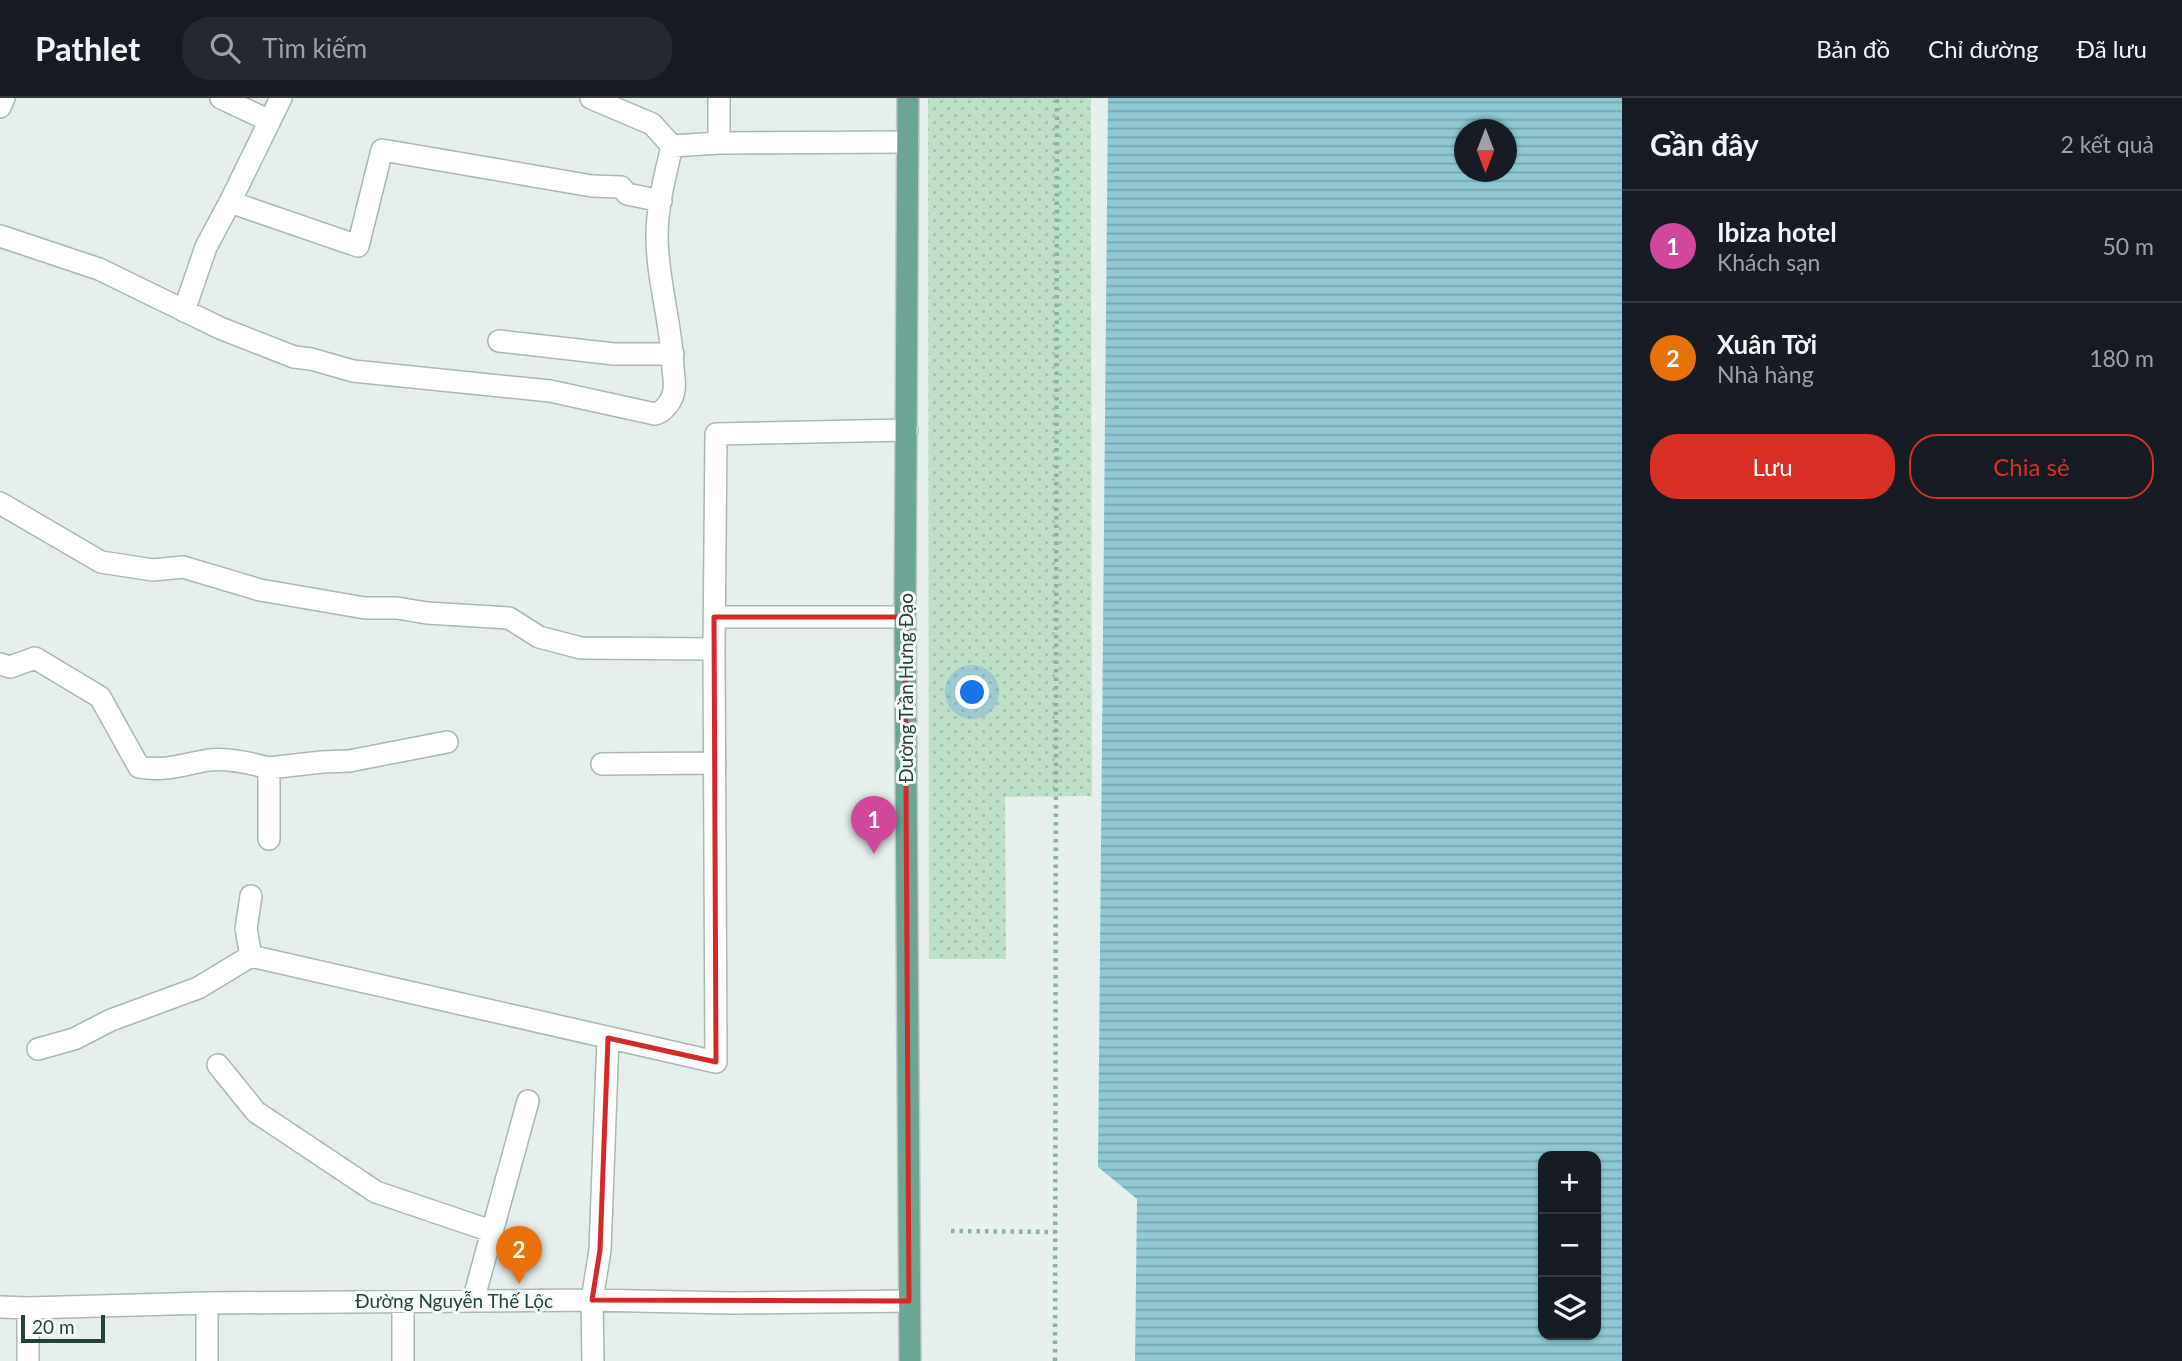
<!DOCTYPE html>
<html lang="vi">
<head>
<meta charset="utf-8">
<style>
  :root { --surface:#171b24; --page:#242831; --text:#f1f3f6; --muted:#9ea1a6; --line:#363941; --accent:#d93025 }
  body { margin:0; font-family:Lato,sans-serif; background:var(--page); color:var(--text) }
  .controls { position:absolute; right:21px; bottom:21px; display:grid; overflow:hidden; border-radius:14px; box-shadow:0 2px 5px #0004 }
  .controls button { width:63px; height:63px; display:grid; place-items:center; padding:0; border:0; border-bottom:2px solid var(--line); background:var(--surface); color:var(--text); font:35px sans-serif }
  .compass { position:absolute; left:1454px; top:21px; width:63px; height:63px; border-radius:50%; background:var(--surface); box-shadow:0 2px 5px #0004; rotate:180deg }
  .scale { position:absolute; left:21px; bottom:18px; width:84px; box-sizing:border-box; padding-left:7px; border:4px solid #24423a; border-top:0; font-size:19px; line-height:24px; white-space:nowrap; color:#24423a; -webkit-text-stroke:5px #f7fbf9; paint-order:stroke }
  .you { position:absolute; left:973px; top:595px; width:24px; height:24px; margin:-18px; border:5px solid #fff; border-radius:50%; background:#1a73e8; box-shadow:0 0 0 10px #1a73e833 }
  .badge { display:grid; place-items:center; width:46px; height:46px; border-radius:50%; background:var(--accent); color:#fff; font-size:23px; font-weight:700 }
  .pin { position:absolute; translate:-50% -58px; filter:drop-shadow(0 2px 4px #0008) }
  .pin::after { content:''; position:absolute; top:37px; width:24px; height:21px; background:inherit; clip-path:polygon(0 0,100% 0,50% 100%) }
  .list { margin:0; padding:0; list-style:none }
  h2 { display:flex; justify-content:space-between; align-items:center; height:91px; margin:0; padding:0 28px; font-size:30px }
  h2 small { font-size:23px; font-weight:400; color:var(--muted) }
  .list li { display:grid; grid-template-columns:46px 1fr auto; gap:21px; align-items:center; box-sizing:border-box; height:112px; padding:0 28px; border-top:2px solid var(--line) }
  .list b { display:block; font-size:26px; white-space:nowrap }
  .list p { margin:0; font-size:23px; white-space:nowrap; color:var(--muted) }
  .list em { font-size:23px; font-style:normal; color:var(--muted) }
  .actions { display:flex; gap:14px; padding:21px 28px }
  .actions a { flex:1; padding:16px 0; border:2px solid var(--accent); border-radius:28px; text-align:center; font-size:24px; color:var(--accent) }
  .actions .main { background:var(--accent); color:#fff }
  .icon { flex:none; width:38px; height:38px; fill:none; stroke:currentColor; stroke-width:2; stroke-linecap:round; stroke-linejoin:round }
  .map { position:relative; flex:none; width:1622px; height:1263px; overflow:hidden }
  header { display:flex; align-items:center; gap:42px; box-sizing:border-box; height:98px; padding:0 35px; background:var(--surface); border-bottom:2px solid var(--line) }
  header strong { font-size:33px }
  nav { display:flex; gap:38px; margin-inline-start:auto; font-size:24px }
  .search { width:490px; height:63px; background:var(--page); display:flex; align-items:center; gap:18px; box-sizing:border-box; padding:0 24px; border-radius:28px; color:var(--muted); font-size:26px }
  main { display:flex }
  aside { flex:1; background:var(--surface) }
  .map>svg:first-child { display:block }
  .park { fill:url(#park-dots) }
  .water { fill:url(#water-rules); fill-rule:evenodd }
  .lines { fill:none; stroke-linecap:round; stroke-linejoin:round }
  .minor-casing { stroke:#a8b8b2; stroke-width:24 }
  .major-casing { stroke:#c2cac8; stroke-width:24 }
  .path { stroke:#86b3a5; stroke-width:4.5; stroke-dasharray:3.5 5; stroke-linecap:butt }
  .minor { stroke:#fff; stroke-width:21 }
  .major { stroke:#6aa596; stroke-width:21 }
  .marked { fill:none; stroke:#d62828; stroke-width:5; stroke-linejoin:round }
  .labels { text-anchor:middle; stroke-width:6; stroke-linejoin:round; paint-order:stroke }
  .street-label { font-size:19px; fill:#24423a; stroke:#f7fbf9 }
</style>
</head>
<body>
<header>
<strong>Pathlet</strong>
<div class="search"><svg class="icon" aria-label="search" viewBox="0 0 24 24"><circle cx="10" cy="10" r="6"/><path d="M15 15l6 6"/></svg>Tìm kiếm</div>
<nav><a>Bản đồ</a><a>Chỉ đường</a><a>Đã lưu</a></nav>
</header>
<main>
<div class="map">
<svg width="1622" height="1263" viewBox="0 0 1622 1263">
  <defs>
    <pattern id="park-dots" width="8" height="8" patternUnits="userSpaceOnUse" patternTransform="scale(1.75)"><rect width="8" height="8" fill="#bfe0c8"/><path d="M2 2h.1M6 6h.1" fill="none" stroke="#a4c1ad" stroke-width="1.8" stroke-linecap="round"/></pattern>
    <pattern id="water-rules" width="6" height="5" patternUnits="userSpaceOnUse" patternTransform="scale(1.75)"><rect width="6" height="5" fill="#8ec9d4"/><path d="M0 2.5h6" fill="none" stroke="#74a5ad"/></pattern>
  </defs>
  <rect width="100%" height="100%" fill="#e6efeb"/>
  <path class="park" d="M 928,0 L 1091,0 L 1092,698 L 1005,699 L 1006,861 L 929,861 Z"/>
  <path class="water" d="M 1108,0 L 1622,0 L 1622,1263 L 1135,1263 L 1137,1101 L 1098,1069 ZM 1464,32 L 1506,32 L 1506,74 L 1464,74 ZM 1543,1058 L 1596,1058 L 1596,1237 L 1543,1237 Z"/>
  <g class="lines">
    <g class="minor-casing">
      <path id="minor" d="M 221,0 L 270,23
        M 281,0 L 230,104 L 358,148 L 382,52 L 592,88 L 621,89 L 627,96 L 661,103
        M 591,0 L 652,26 L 672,48
        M 0,9 L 4,0
        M 719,45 L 719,0
        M 0,138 L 99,171 L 220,230 L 294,259 L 311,261 L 353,273 L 550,293 L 655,316 C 664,314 673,302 674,292 C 675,286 674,278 673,271 C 672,226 657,183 657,138 C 657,108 665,78 672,48 L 719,45 L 908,44
        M 184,213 L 206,149 L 230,104
        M 499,243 L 614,256 L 673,256
        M 0,405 L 101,464 L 153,472 L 183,469 L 260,492 L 365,510 L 397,510 L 427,515 L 509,520 L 539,539 L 581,550 L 714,551
        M 714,519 L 905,519
        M 0,566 L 10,569 L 35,560 L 100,599 L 139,669 C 164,674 184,666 209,662 C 228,660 250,665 269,670 L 269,741
        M 602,666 L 715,665
        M 269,670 L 322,664 L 349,663 L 447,644
        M 251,798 L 246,831 L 251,858 L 716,964 L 714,551 L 716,336 L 907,332
        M 38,951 L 74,941 L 111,922 L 198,890 L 251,858
        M 218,967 L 256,1014 L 376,1094 L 491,1133
        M 473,1203 L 528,1003
        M 403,1204 L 403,1263
        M 0,1209 L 28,1210 L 207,1205 L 592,1202 L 731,1205 L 909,1203
        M 28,1263 L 28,1210
        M 207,1263 L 207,1205
        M 593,1263 L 592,1202 L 600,1152 L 608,940"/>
    </g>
    <g class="major-casing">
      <path id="major" d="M 908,0 L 905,519 L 910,1263"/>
    </g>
    <path class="path" d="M 951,1133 L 1055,1134
      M 1055,1263 L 1057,0"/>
    <use href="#minor" class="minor"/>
    <use href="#major" class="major"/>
  </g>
  <path class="marked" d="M 714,519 L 905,519 L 909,1203 L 592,1202 L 600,1152 L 608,940 L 716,964 Z"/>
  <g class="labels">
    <g class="street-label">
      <text transform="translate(906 590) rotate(-90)" y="7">Đường Trần Hưng Đạo</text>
      <text x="454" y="1210">Đường Nguyễn Thế Lộc</text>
    </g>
  </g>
</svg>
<div class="controls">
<button>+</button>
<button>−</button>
<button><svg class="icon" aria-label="layers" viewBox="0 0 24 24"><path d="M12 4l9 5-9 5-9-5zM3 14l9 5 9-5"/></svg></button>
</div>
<svg class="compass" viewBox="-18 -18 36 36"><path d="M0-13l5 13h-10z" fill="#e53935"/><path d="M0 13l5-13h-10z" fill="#9ea1a6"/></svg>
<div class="scale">20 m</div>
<div class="you"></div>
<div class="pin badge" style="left:874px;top:756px;background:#d1479c">1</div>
<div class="pin badge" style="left:519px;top:1186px;background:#e8710a">2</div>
</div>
<aside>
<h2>Gần đây<small>2 kết quả</small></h2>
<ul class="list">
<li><span class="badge" style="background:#d1479c">1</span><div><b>Ibiza hotel</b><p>Khách sạn</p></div><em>50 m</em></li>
<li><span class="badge" style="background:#e8710a">2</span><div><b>Xuân Tời</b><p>Nhà hàng</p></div><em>180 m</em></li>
</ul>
<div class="actions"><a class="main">Lưu</a><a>Chia sẻ</a></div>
</aside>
</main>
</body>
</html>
